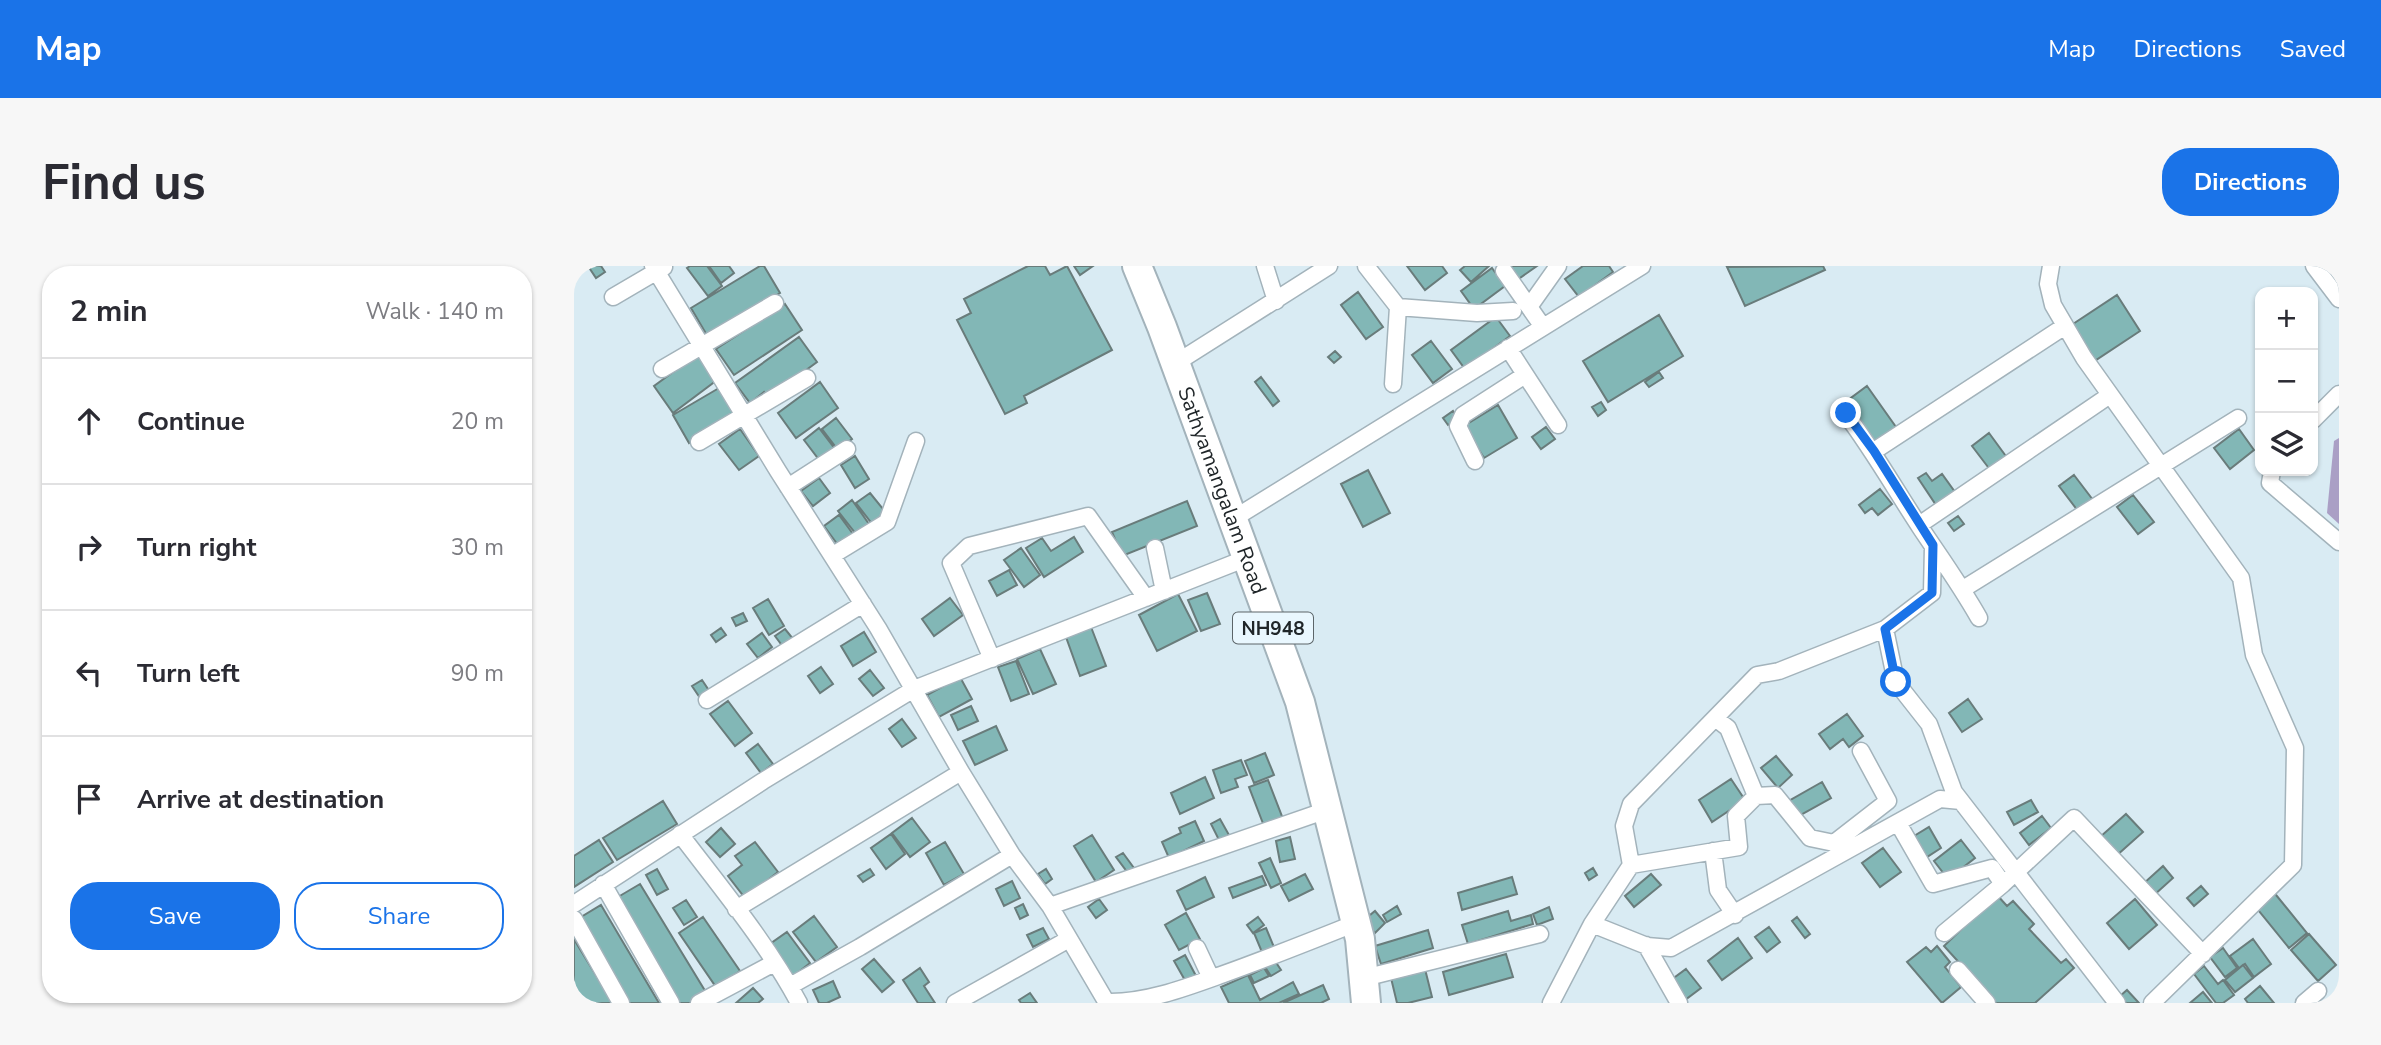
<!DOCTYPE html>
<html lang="en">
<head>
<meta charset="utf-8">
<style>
  :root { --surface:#fff; --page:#f7f7f7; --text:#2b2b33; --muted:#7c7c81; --line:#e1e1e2; --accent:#1a73e8 }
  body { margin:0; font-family:"Nunito Sans",sans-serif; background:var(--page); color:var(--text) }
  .controls { position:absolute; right:21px; top:21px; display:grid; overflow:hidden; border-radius:14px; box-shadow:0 2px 5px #0004 }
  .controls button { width:63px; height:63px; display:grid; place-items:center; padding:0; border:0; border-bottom:2px solid var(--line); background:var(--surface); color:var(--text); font:35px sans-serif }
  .stop { position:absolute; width:21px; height:21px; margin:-16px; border:5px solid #1a73e8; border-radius:50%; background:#fff }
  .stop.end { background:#1a73e8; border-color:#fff; box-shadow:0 2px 7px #0008 }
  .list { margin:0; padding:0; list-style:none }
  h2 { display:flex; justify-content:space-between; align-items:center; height:91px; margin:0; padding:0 28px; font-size:30px }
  h2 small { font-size:23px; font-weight:400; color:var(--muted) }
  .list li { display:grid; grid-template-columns:46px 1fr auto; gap:21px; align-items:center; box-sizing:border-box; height:126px; padding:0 28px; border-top:2px solid var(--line) }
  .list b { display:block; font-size:26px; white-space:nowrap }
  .list em { font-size:23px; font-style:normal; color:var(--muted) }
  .actions { display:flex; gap:14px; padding:21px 28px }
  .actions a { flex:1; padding:16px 0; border:2px solid var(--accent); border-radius:28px; text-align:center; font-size:24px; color:var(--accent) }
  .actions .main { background:var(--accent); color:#fff }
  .icon { flex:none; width:38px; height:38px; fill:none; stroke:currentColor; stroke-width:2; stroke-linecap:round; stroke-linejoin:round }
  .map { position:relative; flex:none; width:1765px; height:737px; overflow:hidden; border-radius:28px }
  header { display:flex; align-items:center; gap:42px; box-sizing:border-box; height:98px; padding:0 35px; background:var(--accent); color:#fff }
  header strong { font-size:33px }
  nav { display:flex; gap:38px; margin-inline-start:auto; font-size:24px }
  .intro { display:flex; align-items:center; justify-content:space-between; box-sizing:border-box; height:168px; padding:0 42px }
  h1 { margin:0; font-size:49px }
  .button { padding:18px 32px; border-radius:28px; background:var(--accent); color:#fff; font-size:24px; font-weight:700 }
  main { display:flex; gap:42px; padding:0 42px }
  aside { flex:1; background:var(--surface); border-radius:28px; box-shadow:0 2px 5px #0004 }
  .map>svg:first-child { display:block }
  .water { fill:#aa9fc5 }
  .building { fill:#82b7b6; stroke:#697c7b; stroke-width:2 }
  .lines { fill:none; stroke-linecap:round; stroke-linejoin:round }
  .minor-casing { stroke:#a3b3bb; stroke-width:19 }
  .trunk-casing { stroke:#a3b3bb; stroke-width:32 }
  .minor { stroke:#fff; stroke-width:16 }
  .trunk { stroke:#fff; stroke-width:28 }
  .route { stroke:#1a73e8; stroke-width:9 }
  .labels { text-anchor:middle; stroke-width:6; stroke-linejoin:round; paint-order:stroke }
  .shield { fill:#e9f7fe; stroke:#5c6569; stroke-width:2 }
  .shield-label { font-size:19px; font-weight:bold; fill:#202629 }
  .street-label { font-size:21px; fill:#202629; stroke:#e9f7fe }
</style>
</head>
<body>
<header>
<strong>Map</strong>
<nav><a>Map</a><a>Directions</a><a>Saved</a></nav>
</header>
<div class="intro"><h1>Find us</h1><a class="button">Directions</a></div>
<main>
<aside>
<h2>2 min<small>Walk · 140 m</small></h2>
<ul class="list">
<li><svg class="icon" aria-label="ahead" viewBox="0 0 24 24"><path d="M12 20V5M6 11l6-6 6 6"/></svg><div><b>Continue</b></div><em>20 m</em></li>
<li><svg class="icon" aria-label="right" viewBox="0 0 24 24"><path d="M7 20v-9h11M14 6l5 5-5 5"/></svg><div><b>Turn right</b></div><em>30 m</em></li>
<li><svg class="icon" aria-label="left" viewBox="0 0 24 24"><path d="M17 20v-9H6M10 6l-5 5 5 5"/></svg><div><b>Turn left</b></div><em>90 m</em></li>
<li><svg class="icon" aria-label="arrive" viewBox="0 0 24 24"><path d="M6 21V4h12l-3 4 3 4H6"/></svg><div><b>Arrive at destination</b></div></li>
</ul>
<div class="actions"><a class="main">Save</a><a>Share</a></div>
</aside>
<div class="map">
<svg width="1765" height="737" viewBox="0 0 1765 737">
  <rect width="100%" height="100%" fill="#d9ebf3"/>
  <path class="water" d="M 1765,172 L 1765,258 L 1753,247 L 1760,175 Z"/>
  <path class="building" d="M 14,0 L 27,0 L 31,6 L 22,12 Z
    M 116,0 L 133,0 L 148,20 L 134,30 L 113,2 Z
    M 135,0 L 155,0 L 160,7 L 147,17 Z
    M 186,0 L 190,0 L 206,27 L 134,71 L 117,42 Z
    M 454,0 L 471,0 L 476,9 L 493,0 L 538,84 L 450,130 L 453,137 L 431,148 L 383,54 L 397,47 L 390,33 Z
    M 500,0 L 519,0 L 506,9 Z
    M 833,0 L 868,0 L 873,7 L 851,24 Z
    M 891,0 L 915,0 L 897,16 L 886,4 Z
    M 933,0 L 963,0 L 943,14 Z
    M 1009,0 L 1035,0 L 1039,6 L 1005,31 L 991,13 Z
    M 1249,0 L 1251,4 L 1171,40 L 1153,1 Z
    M 918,2 L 931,20 L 900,43 L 887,25 Z
    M 784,26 L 809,61 L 792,73 L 767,39 Z
    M 1543,29 L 1566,65 L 1519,96 L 1496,60 Z
    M 211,38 L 228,64 L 160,109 L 142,83 Z
    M 1085,49 L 1109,90 L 1034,136 L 1009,95 Z
    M 922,51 L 936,70 L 891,103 L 877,84 Z
    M 225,71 L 243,96 L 194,132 L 190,126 L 176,137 L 161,117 Z
    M 857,75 L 878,103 L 859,117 L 838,89 Z
    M 761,85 L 767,91 L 760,97 L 754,91 Z
    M 124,88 L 143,114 L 99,147 L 80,120 Z
    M 1085,106 L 1089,112 L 1075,121 L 1071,116 Z
    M 687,111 L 705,135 L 699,140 L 681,116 Z
    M 246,116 L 264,142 L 222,172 L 204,147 Z
    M 1293,120 L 1322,161 L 1299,177 L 1270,137 Z
    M 145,122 L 161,149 L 115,177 L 99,149 Z
    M 1027,136 L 1032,144 L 1024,150 L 1018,141 Z
    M 924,139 L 943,172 L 910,192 L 890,160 Z
    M 879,145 L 884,153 L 874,159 L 869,152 Z
    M 262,152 L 278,173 L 264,184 L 248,163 Z
    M 972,161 L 981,173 L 967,183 L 958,171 Z
    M 245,162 L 261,183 L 246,195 L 230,174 Z
    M 166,163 L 185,190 L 165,204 L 145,178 Z
    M 1665,163 L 1680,184 L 1656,203 L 1640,182 Z
    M 1415,167 L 1434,193 L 1417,205 L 1398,180 Z
    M 281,190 L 295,213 L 281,222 L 267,199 Z
    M 794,204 L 816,247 L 789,261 L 767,218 Z
    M 1352,207 L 1358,215 L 1368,208 L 1381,226 L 1362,239 L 1344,212 Z
    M 1500,209 L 1519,234 L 1504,245 L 1485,220 Z
    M 245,212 L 256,227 L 239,240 L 227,225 Z
    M 1306,223 L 1318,238 L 1304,249 L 1298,242 L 1291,247 L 1285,239 Z
    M 296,227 L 313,248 L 299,259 L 282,237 Z
    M 1559,229 L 1580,256 L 1564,268 L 1543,241 Z
    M 278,234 L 295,258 L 282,268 L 264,245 Z
    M 613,235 L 623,260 L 548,290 L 538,266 Z
    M 265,249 L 279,268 L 264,279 L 250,260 Z
    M 1384,250 L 1390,258 L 1380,265 L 1374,257 Z
    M 500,271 L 509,286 L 470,311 L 452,282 L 468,272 L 477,285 Z
    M 447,282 L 466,309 L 450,321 L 430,294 Z
    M 435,304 L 443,319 L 423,330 L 415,315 Z
    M 633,327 L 646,358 L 627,365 L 614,334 Z
    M 604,328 L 623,365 L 583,385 L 565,349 Z
    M 376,332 L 389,349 L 360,370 L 348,353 Z
    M 194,333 L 210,360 L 195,369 L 179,342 Z
    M 169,347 L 173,355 L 162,360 L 158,352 Z
    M 517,361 L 532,400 L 506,410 L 492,371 Z
    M 147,362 L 152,369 L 142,376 L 137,369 Z
    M 211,363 L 220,374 L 210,382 L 201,370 Z
    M 290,366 L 302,386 L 279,400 L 267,380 Z
    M 188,367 L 198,381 L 184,392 L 173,378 Z
    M 466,383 L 482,418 L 459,428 L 443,393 Z
    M 442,395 L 455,428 L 437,435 L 424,401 Z
    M 247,401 L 259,418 L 246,427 L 234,410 Z
    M 296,404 L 310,422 L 299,430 L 285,413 Z
    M 386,411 L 398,433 L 365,451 L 353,429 Z
    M 128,414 L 136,426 L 126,432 L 118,420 Z
    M 1394,433 L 1408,453 L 1388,466 L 1375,447 Z
    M 154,435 L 178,467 L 161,480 L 136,448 Z
    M 397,440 L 404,455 L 384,464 L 377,449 Z
    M 1273,448 L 1289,470 L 1275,481 L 1269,473 L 1256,483 L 1245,468 Z
    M 328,453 L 342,472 L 328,481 L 315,463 Z
    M 422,460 L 433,484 L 401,499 L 389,475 Z
    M 184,478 L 199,498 L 187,507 L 172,487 Z
    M 691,487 L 700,509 L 680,517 L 671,495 Z
    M 1202,490 L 1218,509 L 1204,522 L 1187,502 Z
    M 667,494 L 673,509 L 661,513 L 664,521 L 647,527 L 639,504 Z
    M 631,511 L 640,532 L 606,548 L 597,527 Z
    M 1157,513 L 1171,534 L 1138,556 L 1125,534 Z
    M 694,514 L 709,553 L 690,560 L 675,521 Z
    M 1248,516 L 1257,532 L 1221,552 L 1213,536 Z
    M 1457,534 L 1464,546 L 1440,559 L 1433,546 Z
    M 89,535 L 103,558 L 43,594 L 29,572 Z
    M 1552,548 L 1569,566 L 1542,590 L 1526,571 Z
    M 1468,550 L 1477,562 L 1455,579 L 1446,567 Z
    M 338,552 L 356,576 L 336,591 L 318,567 Z
    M 646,553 L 655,569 L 645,574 L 637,558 Z
    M 621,555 L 630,575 L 595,592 L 588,576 L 607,567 L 605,562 Z
    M 1355,561 L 1367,582 L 1353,591 L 1340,570 Z
    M 147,562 L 161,578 L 146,591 L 132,576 Z
    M 317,568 L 331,588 L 312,603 L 297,582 Z
    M 518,569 L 540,604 L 522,616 L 500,580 Z
    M 716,571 L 721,593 L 706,596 L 702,575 Z
    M 25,574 L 39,596 L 0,621 L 0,590 Z
    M 1387,574 L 1401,592 L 1374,613 L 1360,595 Z
    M 181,576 L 204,606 L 171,632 L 154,610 L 168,599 L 161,590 Z
    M 371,576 L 390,608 L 370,619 L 352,587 Z
    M 1309,582 L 1327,606 L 1306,621 L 1288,597 Z
    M 549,587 L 560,602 L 554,607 L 542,591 Z
    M 696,592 L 707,617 L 697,622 L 685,597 Z
    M 1589,600 L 1599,612 L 1579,630 L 1569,618 Z
    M 1019,602 L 1023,609 L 1015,614 L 1011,607 Z
    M 83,603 L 94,623 L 83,629 L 72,609 Z
    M 296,603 L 300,609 L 289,616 L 284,610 Z
    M 472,603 L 478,613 L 471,618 L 464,608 Z
    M 731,608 L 739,623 L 715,635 L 707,620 Z
    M 1077,608 L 1087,619 L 1060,641 L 1051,630 Z
    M 688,610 L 692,619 L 659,632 L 655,622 Z
    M 631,611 L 640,631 L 612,644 L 603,625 Z
    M 938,611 L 943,628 L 888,644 L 884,627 Z
    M 438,615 L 446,632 L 430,640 L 422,623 Z
    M 66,618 L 133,728 L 119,737 L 104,737 L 44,631 Z
    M 1627,620 L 1634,628 L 1620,640 L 1613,632 Z
    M 1698,624 L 1733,667 L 1715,682 L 1680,639 Z
    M 1423,629 L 1433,640 L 1439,635 L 1460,658 L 1455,663 L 1487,697 L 1492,693 L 1500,702 L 1461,737 L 1422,737 L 1370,680 Z
    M 525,633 L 533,644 L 522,652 L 514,641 Z
    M 1561,633 L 1583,659 L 1555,683 L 1533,657 Z
    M 112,634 L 123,651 L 110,659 L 99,642 Z
    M 449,638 L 454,649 L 446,653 L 441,642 Z
    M 27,639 L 85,737 L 51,737 L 2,654 Z
    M 823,640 L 827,648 L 813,656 L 809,649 Z
    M 975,641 L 979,653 L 963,659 L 959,648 Z
    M 801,645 L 811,657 L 801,667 L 790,654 Z
    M 934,645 L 937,655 L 957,649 L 959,658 L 894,678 L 888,659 Z
    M 612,647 L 626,673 L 605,684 L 591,659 Z
    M 240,650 L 263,681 L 242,696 L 219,666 Z
    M 129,651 L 166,705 L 142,721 L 105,667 Z
    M 684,651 L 690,659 L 679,667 L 673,659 Z
    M 1223,651 L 1236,668 L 1231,672 L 1218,655 Z
    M 0,656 L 9,670 L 1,675 L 39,737 L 7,737 L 0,726 Z
    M 1195,661 L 1206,676 L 1193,686 L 1181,671 Z
    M 469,662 L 475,673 L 459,681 L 453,669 Z
    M 692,662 L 702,686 L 690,691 L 680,667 Z
    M 854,664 L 859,682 L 807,698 L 801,680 Z
    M 213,666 L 236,697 L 217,712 L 193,680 Z
    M 1735,668 L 1762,699 L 1744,715 L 1717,684 Z
    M 1164,672 L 1178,692 L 1148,714 L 1134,695 Z
    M 1679,673 L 1697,698 L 1680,711 L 1671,698 L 1665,702 L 1656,690 Z
    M 1363,680 L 1376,696 L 1371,701 L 1387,721 L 1368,737 L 1333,696 L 1352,681 L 1357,686 Z
    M 1649,682 L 1663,702 L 1651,711 L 1636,691 Z
    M 932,688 L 939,711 L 875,729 L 869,706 Z
    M 611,689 L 622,710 L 612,716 L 600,695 Z
    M 300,693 L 320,716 L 308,726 L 288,703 Z
    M 701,695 L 707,704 L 697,710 L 691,701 Z
    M 1669,699 L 1679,712 L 1661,726 L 1651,714 Z
    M 1630,700 L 1644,718 L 1649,714 L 1660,729 L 1649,737 L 1642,737 L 1620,708 Z
    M 346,702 L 355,716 L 350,720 L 361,737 L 344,737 L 329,714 Z
    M 690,702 L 695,710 L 680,717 L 676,709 Z
    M 851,703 L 858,731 L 834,737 L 823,737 L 817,712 Z
    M 1112,703 L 1127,722 L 1111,734 L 1097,714 Z
    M 674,709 L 686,734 L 719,716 L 725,728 L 705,737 L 655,737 L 647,721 Z
    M 259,715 L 266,731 L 253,737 L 245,737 L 239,724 Z
    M 749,719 L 755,733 L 747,737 L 709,737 Z
    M 1686,720 L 1700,737 L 1674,737 L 1671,733 Z
    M 179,722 L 189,733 L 184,737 L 162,737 Z
    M 1553,724 L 1565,737 L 1552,737 L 1546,730 Z
    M 1629,726 L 1638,737 L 1616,737 Z
    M 456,727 L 463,737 L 447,737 L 445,734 Z"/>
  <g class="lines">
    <g class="minor-casing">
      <path id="minor" d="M 79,0 L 204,205 L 304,362 L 387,506 L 438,589 L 476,640 L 533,737
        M 691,0 L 702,35
        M 792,0 L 824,41 L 819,118
        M 1477,0 L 1474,18 L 1479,39 L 1510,92 L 1667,312 L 1680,389 L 1721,482 L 1719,599 L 1578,737
        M 1740,0 L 1765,33
        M 930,5 L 969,61
        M 39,31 L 90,1
        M 824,41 L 903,47 L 939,45
        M 955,41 L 984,0
        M 934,82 L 984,159
        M 602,97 L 755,0
        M 88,103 L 201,37
        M 1271,147 C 1299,184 1321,223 1346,261 C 1366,291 1387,320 1405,352
        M 1739,154 L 1765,128
        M 125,176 L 233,112
        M 1300,185 L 1491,60
        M 901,195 L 884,160 L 889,149 L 951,109
        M 1698,205 L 1696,217 L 1765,276
        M 214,221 L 273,183
        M 659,253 L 1068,0
        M 1345,259 L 1536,129
        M 581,282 L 590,325
        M 259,289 L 313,256 L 342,175
        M 1389,323 L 1664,152
        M 1311,363 L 1322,416 L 1355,458 L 1380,526 L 1543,737
        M 418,393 L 377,297 L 395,280 L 514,250 L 572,332
        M 133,434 L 289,338
        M 1141,452 L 1154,462 L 1182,530
        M 1324,557 L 1359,618 L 1418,602 L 1429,618
        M 106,568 C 147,622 193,677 225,737
        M 1139,585 L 1144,624 L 1161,649
        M 1057,599 L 1165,581 L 1162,550 L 1182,530 L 1201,529 L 1236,572 L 1260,577 L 1314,535 L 1287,485
        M 29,618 L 97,737
        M 0,638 L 189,515 L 340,423 L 673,292
        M 476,640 L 753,544
        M 162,643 L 387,506
        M 0,653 L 47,737
        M 1018,658 L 1073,680 L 1097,682 L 1366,533 L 1387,535
        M 1370,667 L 1429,618 L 1500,552 L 1629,688
        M 1072,679 L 1105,737
        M 623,682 L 637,712
        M 1384,704 L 1413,737
        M 790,712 L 966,668
        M 216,720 L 286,681 L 438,589
        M 533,736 C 571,737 611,722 647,709 C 692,693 737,675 782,657
        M 125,737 L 200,697
        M 381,737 L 495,673
        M 977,737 L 1018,658 L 1057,599 L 1050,560 L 1057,538 L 1183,409 L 1205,405 L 1311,363 L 1358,327 L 1359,280
        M 1730,737 L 1744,725"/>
    </g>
    <g class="trunk-casing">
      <g id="trunk">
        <path id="s1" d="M 563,0 L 588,61 L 726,436 L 786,673 L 792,737"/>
      </g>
    </g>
    <use href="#minor" class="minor"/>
    <use href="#trunk" class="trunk"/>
  </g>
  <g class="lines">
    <path class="route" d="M 1272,147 L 1300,185 L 1359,279 L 1358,327 L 1311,363 L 1322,416"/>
  </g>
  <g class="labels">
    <rect class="shield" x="659" y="346.5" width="80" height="31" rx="5"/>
    <g class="shield-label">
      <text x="699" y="369">NH948</text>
    </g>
    <g class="street-label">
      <text dy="7" stroke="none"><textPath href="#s1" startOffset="240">Sathyamangalam Road</textPath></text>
    </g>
  </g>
</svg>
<div class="controls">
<button>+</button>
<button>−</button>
<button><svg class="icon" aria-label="layers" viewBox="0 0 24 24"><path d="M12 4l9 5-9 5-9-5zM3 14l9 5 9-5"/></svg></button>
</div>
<div class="stop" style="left:1322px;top:416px"></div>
<div class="stop end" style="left:1272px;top:147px"></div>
</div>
</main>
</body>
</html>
